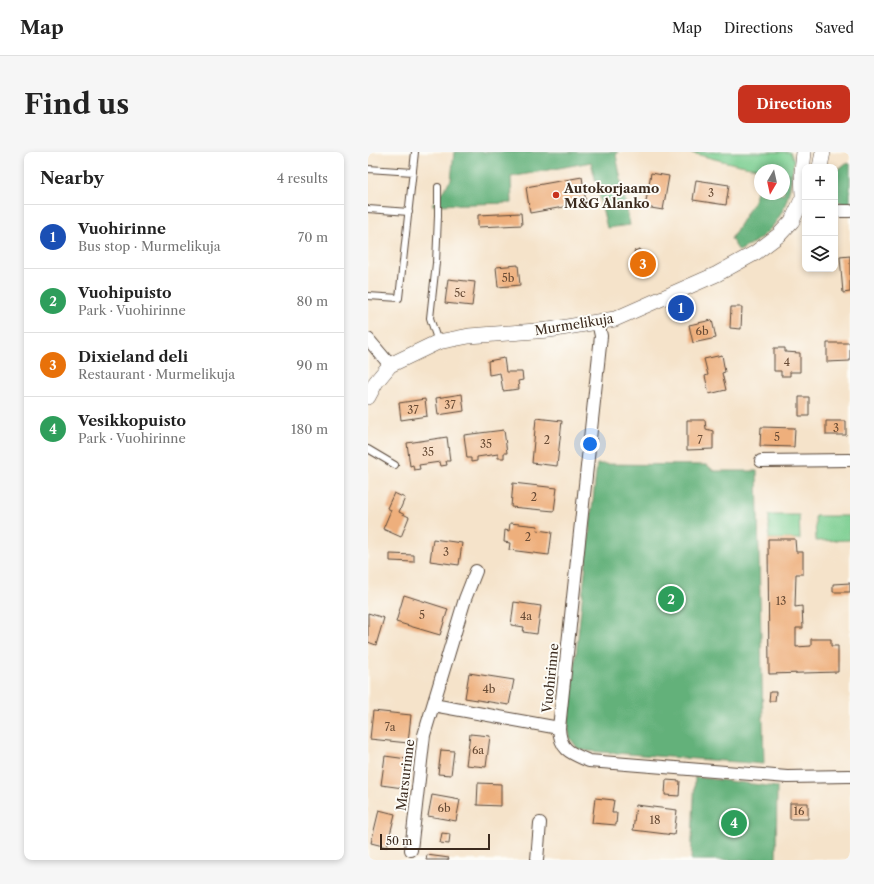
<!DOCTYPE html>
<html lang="en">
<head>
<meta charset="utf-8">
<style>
  :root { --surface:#fff; --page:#f6f6f6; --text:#222; --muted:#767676; --line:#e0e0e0; --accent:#c8321e }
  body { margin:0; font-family:"Libre Caslon Text",serif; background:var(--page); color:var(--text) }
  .controls { position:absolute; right:12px; top:12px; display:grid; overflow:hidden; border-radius:8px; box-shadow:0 2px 6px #0003 }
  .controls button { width:36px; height:36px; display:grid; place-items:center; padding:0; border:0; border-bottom:1px solid var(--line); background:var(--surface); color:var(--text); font:20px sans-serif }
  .compass { position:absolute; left:386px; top:12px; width:36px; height:36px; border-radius:50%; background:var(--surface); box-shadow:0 2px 6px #0003; rotate:189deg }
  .scale { position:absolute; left:12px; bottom:10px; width:110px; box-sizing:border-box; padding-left:4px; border:2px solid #3b2a1e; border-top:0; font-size:11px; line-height:14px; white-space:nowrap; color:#3b2a1e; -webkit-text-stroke:3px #fdfcf7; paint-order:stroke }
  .you { position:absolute; left:222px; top:292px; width:14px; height:14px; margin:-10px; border:3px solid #fff; border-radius:50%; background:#1a73e8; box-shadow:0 0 0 6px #1a73e833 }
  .badge { display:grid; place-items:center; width:26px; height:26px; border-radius:50%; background:var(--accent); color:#fff; font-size:13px; font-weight:700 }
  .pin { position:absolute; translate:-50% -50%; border:2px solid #fff; box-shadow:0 1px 4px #0006 }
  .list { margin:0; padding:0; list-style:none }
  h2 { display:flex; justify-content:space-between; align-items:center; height:52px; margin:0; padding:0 16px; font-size:17px }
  h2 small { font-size:13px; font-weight:400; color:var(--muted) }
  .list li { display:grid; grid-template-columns:26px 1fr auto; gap:12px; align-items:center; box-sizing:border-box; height:64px; padding:0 16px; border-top:1px solid var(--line) }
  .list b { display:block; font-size:15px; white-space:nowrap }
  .list p { margin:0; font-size:13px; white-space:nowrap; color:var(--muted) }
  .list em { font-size:13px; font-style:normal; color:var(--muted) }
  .icon { flex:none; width:22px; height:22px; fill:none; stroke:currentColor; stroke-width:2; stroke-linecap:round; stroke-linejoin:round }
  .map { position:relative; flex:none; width:482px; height:708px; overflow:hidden; border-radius:8px }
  header { display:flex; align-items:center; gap:24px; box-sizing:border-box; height:56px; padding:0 20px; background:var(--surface); border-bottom:1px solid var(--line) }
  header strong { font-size:19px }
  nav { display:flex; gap:22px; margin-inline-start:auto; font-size:14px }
  .intro { display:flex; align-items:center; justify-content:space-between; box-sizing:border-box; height:96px; padding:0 24px }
  h1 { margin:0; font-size:28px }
  .button { padding:10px 18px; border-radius:8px; background:var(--accent); color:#fff; font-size:14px; font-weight:700 }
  main { display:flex; gap:24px; padding:0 24px }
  aside { flex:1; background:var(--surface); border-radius:8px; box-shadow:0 2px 6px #0003 }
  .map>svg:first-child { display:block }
  .green { fill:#7ace90; stroke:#5a7c57 }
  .forest { fill:#63b17a; stroke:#4f6e4c }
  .building { fill:#eeaf7b }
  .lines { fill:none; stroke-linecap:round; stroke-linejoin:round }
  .service-casing { stroke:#574638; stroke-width:8 }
  .minor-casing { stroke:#574638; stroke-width:14 }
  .tertiary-casing { stroke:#574638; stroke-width:16 }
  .service { stroke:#fff; stroke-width:6 }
  .minor { stroke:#fff; stroke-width:12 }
  .tertiary { stroke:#fff; stroke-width:15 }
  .poi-dot { fill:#c8321e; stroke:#fdfcf7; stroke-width:1.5 }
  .labels { text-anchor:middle; stroke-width:4; stroke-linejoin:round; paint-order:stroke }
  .number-label { font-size:11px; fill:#684b35 }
  .poi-label { font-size:13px; font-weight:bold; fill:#3b2a1e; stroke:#fdfcf7; text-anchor:start }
  .street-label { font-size:13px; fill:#3b2a1e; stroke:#fdfcf7 }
</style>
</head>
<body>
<header>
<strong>Map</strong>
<nav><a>Map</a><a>Directions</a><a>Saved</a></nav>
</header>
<div class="intro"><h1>Find us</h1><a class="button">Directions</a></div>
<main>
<aside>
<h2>Nearby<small>4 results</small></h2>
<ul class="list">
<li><span class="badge" style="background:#1a4fb4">1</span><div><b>Vuohirinne</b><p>Bus stop · Murmelikuja</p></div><em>70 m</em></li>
<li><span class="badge" style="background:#2e9e5b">2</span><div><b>Vuohipuisto</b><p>Park · Vuohirinne</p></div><em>80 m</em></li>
<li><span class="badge" style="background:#e8710a">3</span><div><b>Dixieland deli</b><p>Restaurant · Murmelikuja</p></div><em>90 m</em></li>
<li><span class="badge" style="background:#2e9e5b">4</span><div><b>Vesikkopuisto</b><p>Park · Vuohirinne</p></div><em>180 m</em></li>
</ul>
</aside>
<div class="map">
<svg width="482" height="708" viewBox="0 0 482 708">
  <rect width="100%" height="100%" fill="#fdfcf7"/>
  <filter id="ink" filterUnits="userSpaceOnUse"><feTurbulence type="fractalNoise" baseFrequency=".025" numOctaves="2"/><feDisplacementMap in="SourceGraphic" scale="8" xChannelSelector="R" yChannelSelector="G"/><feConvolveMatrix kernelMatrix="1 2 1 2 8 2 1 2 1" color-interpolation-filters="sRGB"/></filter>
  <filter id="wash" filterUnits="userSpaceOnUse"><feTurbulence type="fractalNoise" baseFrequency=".012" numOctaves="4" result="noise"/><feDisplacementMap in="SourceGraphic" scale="16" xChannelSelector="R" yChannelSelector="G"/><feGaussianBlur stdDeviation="0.9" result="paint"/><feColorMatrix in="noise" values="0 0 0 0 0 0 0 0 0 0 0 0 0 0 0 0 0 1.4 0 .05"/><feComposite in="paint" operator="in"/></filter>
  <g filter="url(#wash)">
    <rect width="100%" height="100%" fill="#f5e3ca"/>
    <path class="green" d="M 320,0 L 422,0 L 426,8 L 424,22 L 416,21 L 416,18 C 383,18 351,8 320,0 Z
      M 401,363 L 431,363 L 432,387 L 401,387 Z
      M 447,364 L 482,364 L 482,388 L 448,389 Z"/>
    <path class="forest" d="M 86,0 L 250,0 L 248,3 L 262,73 L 239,76 L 223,10 L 143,25 L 144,51 L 64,53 L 83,28 Z
      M 478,11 L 482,12 L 482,52 L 477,53 L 467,47 L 467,20 Z
      M 416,21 L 424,22 C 419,62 406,81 371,99 L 363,87 L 387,47 L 392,25 L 392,42 L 416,42 Z
      M 229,312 L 339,313 L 346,319 L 389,319 L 396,612 L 220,599 L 210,597 L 202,586 L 200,575 Z
      M 327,625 L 409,635 L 408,708 L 323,708 Z"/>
    <g id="blocks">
      <path class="building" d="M 283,21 L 301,24 L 295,58 L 277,55 Z
        M 214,25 L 218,51 L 162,61 L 158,35 Z
        M 328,28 L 361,33 L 358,53 L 325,48 Z
        M 153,61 L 154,73 L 110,75 L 110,63 Z
        M 272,97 L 274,103 L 278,102 L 283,117 L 272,121 L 266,106 L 268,105 L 266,99 Z
        M 482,104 L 482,140 L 475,141 L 472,105 Z
        M 150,113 L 152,133 L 130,135 L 128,115 Z
        M 80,127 L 107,130 L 104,154 L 77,151 Z
        M 363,155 L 374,155 L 373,177 L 362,176 Z
        M 344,168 L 348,186 L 325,191 L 321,173 Z
        M 459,191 L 482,191 L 482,209 L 459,210 Z
        M 406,196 L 417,196 L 417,200 L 432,201 L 432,220 L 422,220 L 422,224 L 413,224 L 413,219 L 406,219 Z
        M 354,203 L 357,220 L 354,221 L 358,238 L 341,242 L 337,224 L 340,223 L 336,207 Z
        M 136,206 L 138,220 L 154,220 L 155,228 L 150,229 L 151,237 L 135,239 L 132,221 L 121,223 L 120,209 Z
        M 94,242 L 96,259 L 70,263 L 68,246 Z
        M 431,245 L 441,245 L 441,264 L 431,264 Z
        M 57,247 L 59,264 L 33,268 L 31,251 Z
        M 168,266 L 194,269 L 189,314 L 164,311 Z
        M 319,268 L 337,268 L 338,277 L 345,279 L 345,297 L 319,298 Z
        M 458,269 L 478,269 L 478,283 L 458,283 Z
        M 393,275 L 427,276 L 426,295 L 392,294 Z
        M 136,278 L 139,301 L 136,301 L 136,306 L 130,306 L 130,302 L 109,305 L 109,309 L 103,310 L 103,306 L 99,306 L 96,283 Z
        M 79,285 L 82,309 L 78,309 L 79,313 L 73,314 L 72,310 L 51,313 L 52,317 L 46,318 L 45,313 L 42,314 L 39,291 Z
        M 145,331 L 189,336 L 186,359 L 143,355 Z
        M 26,341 L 37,346 L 31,360 L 41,365 L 33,385 L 15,377 L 23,358 L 19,356 Z
        M 142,371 L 170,374 L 169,378 L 184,380 L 181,403 L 141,398 L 142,391 L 136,390 L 137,378 L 141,379 Z
        M 65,387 L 94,391 L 91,413 L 62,409 Z
        M 400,387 L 427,387 L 428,400 L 435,400 L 435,422 L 428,422 L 427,455 L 434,454 L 435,476 L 428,476 L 428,495 L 443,494 L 443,487 L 463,487 L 463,494 L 470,494 L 470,520 L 401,522 Z
        M 22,402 L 46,403 L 46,410 L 22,409 Z
        M 482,431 L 482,440 L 465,440 L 465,432 Z
        M 36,443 L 80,457 L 72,483 L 28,470 Z
        M 146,450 L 173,454 L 169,482 L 155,480 L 156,475 L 143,473 Z
        M 0,461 L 16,466 L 8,493 L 0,490 Z
        M 101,521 L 146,528 L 141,553 L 97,546 Z
        M 402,540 L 408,540 L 407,549 L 401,549 Z
        M 5,559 L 43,563 L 40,591 L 2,587 Z
        M 102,582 L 122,584 L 118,615 L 98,613 Z
        M 73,598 L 86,599 L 83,623 L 70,622 Z
        M 17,604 L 39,607 L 35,636 L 13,633 Z
        M 298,628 L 312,629 L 311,644 L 297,643 Z
        M 110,631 L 133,632 L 133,654 L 109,653 Z
        M 64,643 L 92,648 L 88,669 L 60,664 Z
        M 227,646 L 246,648 L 244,661 L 249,661 L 248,673 L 224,671 Z
        M 422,651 L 440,651 L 440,667 L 422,667 Z
        M 268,653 L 309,658 L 306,683 L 265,678 Z
        M 11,658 L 27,662 L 19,695 L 3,691 Z
        M 74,681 L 82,682 L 81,692 L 72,691 Z
        M 59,703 L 81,706 L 80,708 L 58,708 Z"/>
    </g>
  </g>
  <g filter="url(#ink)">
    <use href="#blocks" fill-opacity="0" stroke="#574638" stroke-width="1"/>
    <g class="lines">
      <g class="service-casing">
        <path id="service" d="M 0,17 L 45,20
          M 70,35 L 70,64 L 68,111 L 62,166 L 70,190
          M 0,57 L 41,60
          M 0,144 L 31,146 L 47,0
          M 0,297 L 27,313"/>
      </g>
      <g class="minor-casing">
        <path id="minor" d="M 467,59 L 482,59
          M 230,170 L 233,184 L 191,576 C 192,598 202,601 221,609 L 419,625 L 482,624
          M 0,187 L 22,213
          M 393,309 L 482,308
          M 65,553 L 191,576
          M 43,698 L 56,583 L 97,447 L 108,419
          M 169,708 L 172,671"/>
      </g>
      <g class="tertiary-casing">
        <path id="tertiary" d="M 452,15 L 455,0
          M 435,44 L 434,20 L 436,0
          M 0,245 L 8,230 L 22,213 L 70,190 L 101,184 L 181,178 L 247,167 L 349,122 L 387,101 L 411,83 L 424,69 L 437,41"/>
      </g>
      <use href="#service" class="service"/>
      <use href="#minor" class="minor"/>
      <use href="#tertiary" class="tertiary"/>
    </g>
  </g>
  <circle class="poi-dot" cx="188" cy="43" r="4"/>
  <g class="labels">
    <g class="number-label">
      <text x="343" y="45">3</text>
      <text x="140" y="130">5b</text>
      <text x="92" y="145">5c</text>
      <text x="334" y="183">6b</text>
      <text x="419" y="214">4</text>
      <text x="82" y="257">37</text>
      <text x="45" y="262">37</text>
      <text x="468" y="280">3</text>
      <text x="409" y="289">5</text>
      <text x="179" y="292">2</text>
      <text x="332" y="292">7</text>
      <text x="118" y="296">35</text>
      <text x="60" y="304">35</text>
      <text x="166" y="349">2</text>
      <text x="160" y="389">2</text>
      <text x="78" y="404">3</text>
      <text x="413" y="453">13</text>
      <text x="54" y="467">5</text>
      <text x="158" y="468">4a</text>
      <text x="121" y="541">4b</text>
      <text x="22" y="579">7a</text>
      <text x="110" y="602">6a</text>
      <text x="76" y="660">6b</text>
      <text x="431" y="663">16</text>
      <text x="287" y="672">18</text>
    </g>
    <g class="poi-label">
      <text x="196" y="41">Autokorjaamo<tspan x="196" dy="15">M&amp;G Alanko</tspan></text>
    </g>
    <g class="street-label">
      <text transform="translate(206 172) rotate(-9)" y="5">Murmelikuja</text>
      <text transform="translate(182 526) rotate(-84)" y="5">Vuohirinne</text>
      <text transform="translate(37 623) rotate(-83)" y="5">Marsurinne</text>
    </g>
  </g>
</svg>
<div class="controls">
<button>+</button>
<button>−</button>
<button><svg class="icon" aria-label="layers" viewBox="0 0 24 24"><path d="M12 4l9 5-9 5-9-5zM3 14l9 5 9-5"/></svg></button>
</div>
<svg class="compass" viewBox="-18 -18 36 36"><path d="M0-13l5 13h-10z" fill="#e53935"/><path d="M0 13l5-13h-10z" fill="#767676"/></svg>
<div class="scale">50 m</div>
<div class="you"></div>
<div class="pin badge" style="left:313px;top:156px;background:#1a4fb4">1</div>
<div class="pin badge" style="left:303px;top:447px;background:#2e9e5b">2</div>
<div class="pin badge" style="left:275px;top:112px;background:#e8710a">3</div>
<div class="pin badge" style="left:366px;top:671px;background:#2e9e5b">4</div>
</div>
</main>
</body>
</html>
